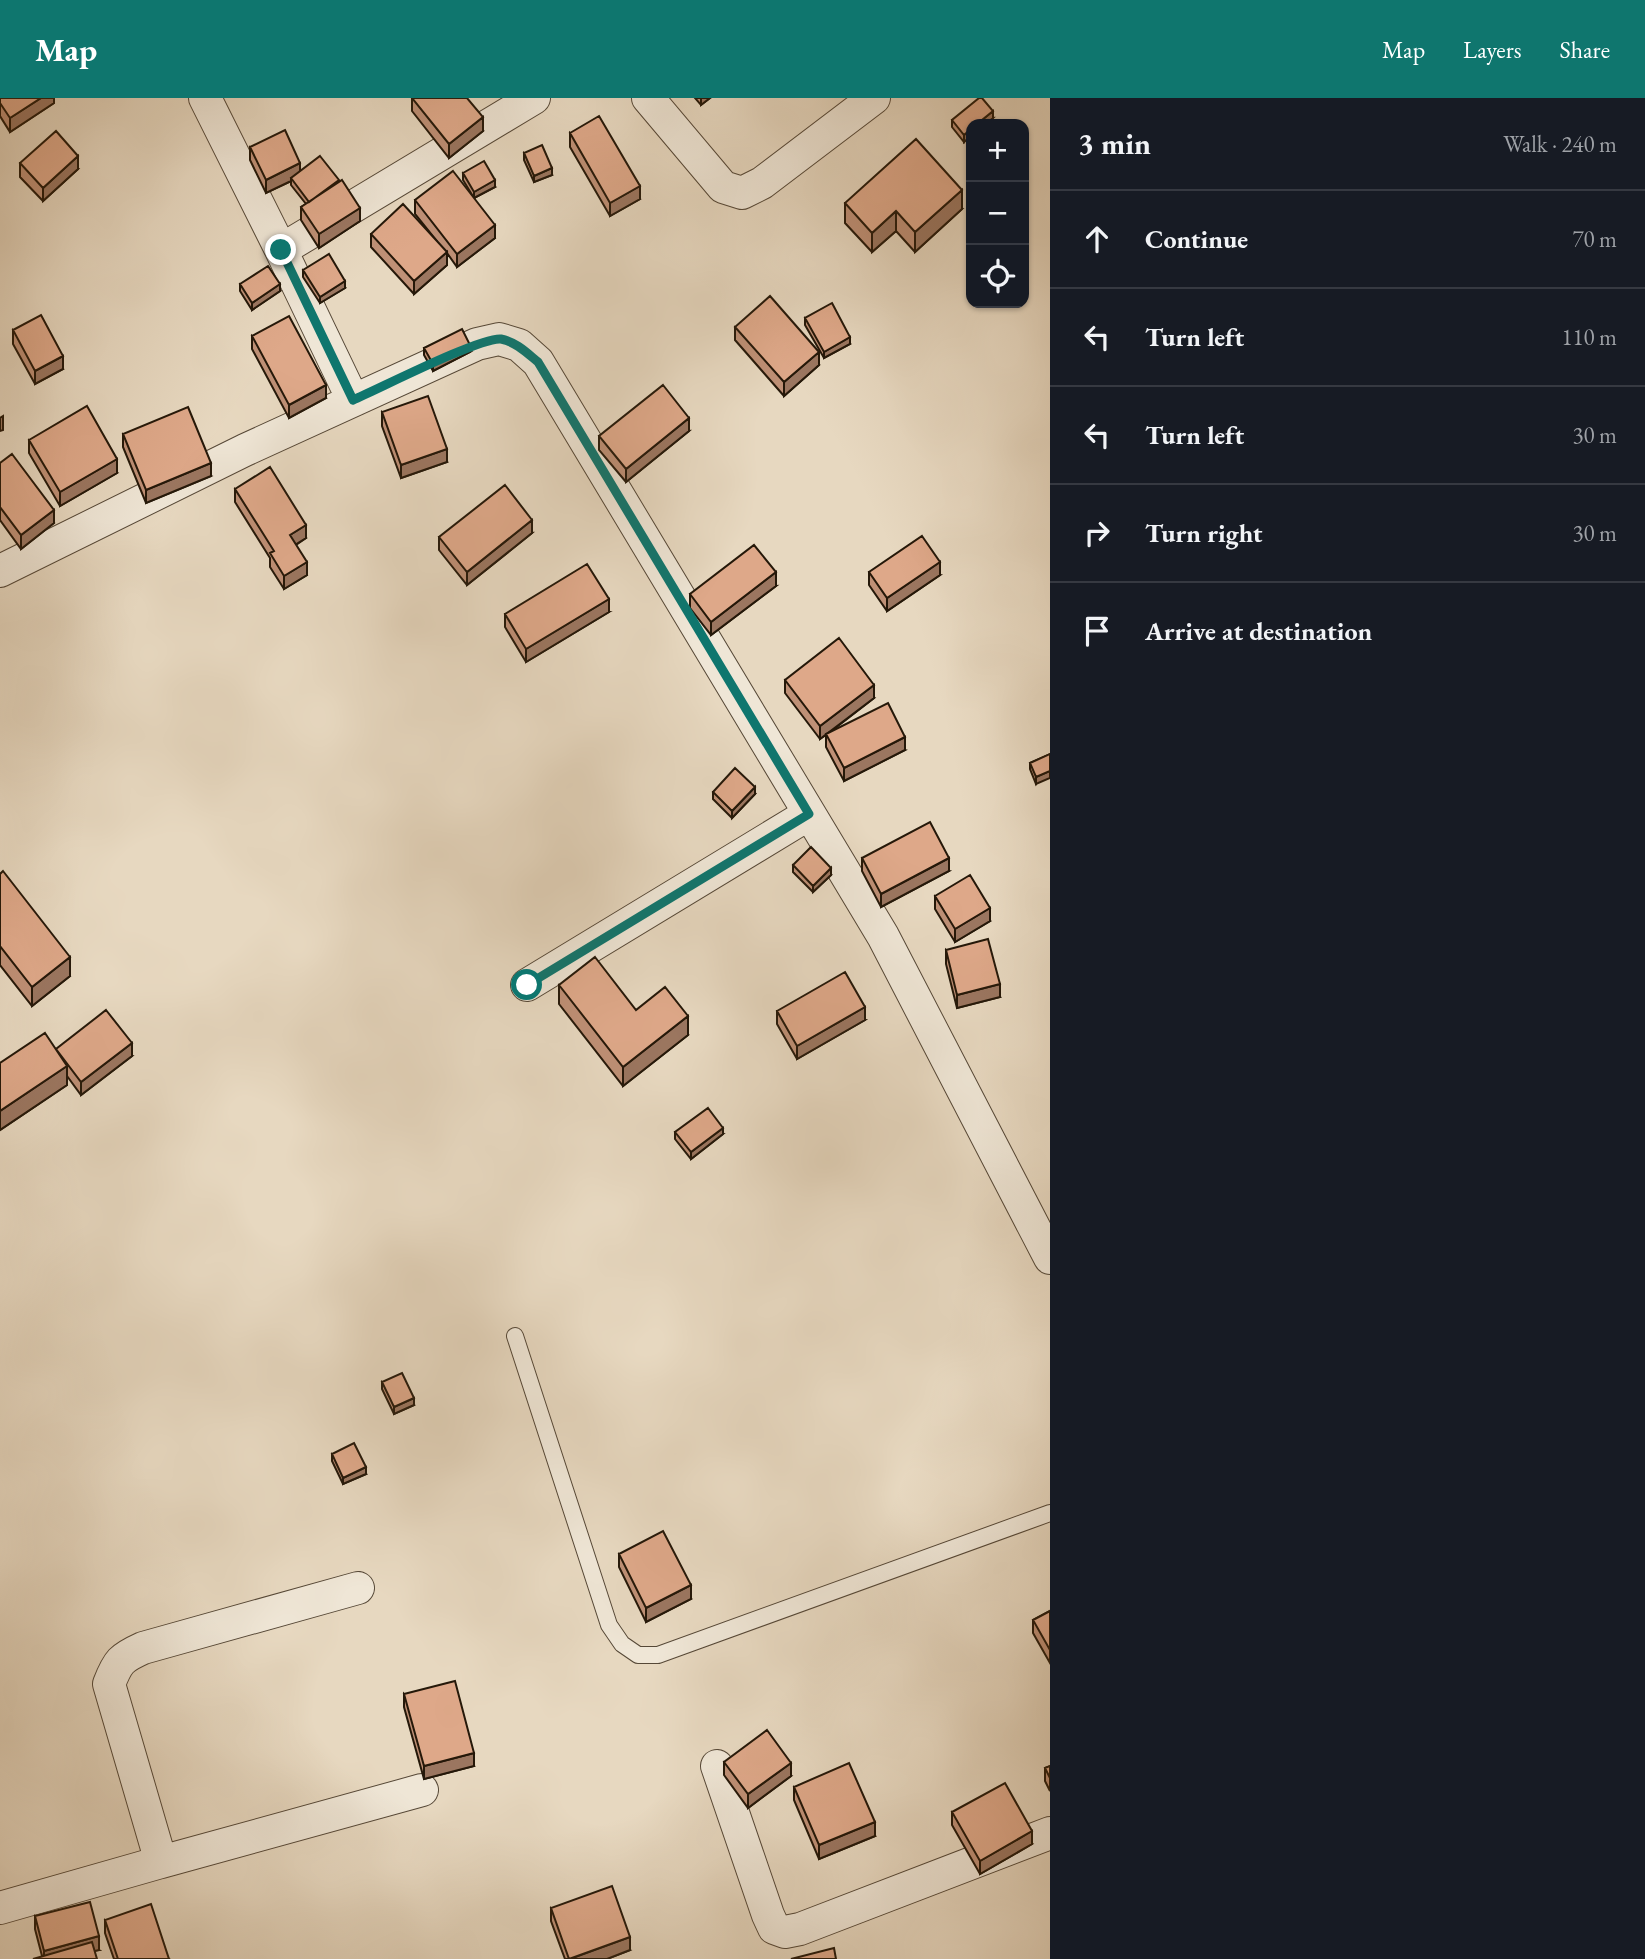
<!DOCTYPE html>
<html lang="en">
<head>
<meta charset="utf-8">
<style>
  :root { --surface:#171b24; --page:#242831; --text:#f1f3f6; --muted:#9ea1a6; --line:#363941; --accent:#0f766e }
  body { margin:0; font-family:"EB Garamond",serif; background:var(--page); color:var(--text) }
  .controls { position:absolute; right:21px; top:21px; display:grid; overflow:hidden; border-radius:14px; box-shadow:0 2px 5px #0004 }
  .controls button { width:63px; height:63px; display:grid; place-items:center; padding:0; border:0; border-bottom:2px solid var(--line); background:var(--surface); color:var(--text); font:35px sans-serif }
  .stop { position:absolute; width:21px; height:21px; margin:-16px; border:5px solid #0f766e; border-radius:50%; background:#fff }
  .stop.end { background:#0f766e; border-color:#fff; box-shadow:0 2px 7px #0008 }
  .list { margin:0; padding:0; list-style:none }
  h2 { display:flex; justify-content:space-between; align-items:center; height:91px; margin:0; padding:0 28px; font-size:30px }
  h2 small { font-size:23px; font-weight:400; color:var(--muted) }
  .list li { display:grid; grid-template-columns:46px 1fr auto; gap:21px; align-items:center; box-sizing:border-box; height:98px; padding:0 28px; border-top:2px solid var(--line) }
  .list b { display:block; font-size:26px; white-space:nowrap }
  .list em { font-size:23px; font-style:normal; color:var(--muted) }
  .icon { flex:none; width:38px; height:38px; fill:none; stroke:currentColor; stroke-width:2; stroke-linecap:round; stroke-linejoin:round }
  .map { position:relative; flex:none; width:1050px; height:1861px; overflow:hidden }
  header { display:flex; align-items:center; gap:42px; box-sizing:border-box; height:98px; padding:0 35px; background:var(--accent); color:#fff }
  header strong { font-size:33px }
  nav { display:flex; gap:38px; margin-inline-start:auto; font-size:24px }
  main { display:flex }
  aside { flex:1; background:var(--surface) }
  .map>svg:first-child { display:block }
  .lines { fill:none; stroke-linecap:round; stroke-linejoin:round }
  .service-casing { stroke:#564837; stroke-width:18 }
  .minor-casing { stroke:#564837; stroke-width:34 }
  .service { stroke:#efe6d6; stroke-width:16 }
  .minor { stroke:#efe6d6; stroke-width:32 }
  .wall { fill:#bf9076; stroke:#251809; stroke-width:2 }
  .shaded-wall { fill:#9b7660; stroke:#251809; stroke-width:2 }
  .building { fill:#dea889; stroke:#251809; stroke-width:2 }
  .route { stroke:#0f766e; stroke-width:9 }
</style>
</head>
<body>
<header>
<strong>Map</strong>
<nav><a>Map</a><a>Layers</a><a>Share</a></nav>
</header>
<main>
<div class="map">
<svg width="1050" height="1861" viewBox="0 0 1050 1861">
  <rect width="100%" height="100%" fill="#e7d8c0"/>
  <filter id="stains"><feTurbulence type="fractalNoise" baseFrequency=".00286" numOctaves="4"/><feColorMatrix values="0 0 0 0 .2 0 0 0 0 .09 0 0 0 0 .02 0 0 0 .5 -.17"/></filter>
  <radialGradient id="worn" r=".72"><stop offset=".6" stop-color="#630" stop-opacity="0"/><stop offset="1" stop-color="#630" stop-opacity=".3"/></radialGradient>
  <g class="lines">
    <g class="service-casing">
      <path id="service" d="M 515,1238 L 609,1527 L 622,1546 L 638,1557 L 658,1557 L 1050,1415"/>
    </g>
    <g class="minor-casing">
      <path id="minor" d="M 205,0 L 281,152 L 353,302
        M 648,0 L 723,89 L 742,95 L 762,85 L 874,0
        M 281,152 L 534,0
        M 0,473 L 245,352 L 477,246 L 499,241 L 519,247 L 538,264 L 883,838 L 1050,1160
        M 527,887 L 809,716
        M 717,1668 L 768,1817 L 774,1830 L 785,1834 L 800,1831 L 1050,1735
        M 161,1764 L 422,1692
        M 0,1810 L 161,1764 L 109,1586 C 118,1563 121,1560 143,1550 L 358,1490"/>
    </g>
    <use href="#service" class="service"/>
    <use href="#minor" class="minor"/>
  </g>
  <path class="wall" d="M 0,0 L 54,0 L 54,5 L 10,34 L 0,18 Z
    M 412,0 L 483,33 L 449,60 L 412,13 Z
    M 695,0 L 710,0 L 701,7 Z
    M 993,20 L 986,26 L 971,26 L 964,44 L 952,29 L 952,22 Z
    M 570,35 L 640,101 L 610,118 L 570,49 Z
    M 250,49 L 300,73 L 339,84 L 360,123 L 319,150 L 301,122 L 301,109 L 306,106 L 291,87 L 291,83 L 266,95 L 250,62 Z
    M 524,55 L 552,77 L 534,84 L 524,62 Z
    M 20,65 L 78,71 L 43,103 L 20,79 Z
    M 463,75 L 495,89 L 474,100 L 495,140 L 457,169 L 447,155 L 447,167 L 414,196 L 371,149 L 371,136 L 436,142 L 415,116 L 415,102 L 474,100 L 463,82 Z
    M 845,105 L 962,111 L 915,154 L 896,133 L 872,154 L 845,125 Z
    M 303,172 L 345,190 L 320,205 L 303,179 Z
    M 240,186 L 280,193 L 252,212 L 240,193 Z
    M 805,220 L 850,246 L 824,260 L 805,227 Z
    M 735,229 L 819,267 L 784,298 L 735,242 Z
    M 13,232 L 63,271 L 35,286 L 13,246 Z
    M 252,238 L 326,300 L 289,320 L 252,251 Z
    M 424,250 L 470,254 L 433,273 L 424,257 Z
    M 382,314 L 447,364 L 401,380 L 382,328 Z
    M 689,333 L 626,384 L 599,352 L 599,338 Z
    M 123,336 L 211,378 L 146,405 L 123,349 Z
    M 29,342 L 117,375 L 60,408 L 29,355 Z
    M 0,365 L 54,425 L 21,451 L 0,422 Z
    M 235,391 L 306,440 L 296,447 L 307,477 L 284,491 L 270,469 L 270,460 L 235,404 Z
    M 532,435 L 467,487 L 439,452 L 439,439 Z
    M 869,474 L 940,477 L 887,513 L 869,487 Z
    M 776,488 L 711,537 L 690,510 L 690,496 Z
    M 609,514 L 526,564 L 505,529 L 505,516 Z
    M 785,582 L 874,600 L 829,635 L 905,652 L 844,683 L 826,649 L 826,637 L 820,641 L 785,595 Z
    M 1050,656 L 1036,686 L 1030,671 L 1030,665 Z
    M 713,694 L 755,696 L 732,720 L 713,701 Z
    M 862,760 L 949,773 L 881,809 L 862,773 Z
    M 793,767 L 831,777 L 813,794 L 793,774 Z
    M 0,776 L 70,878 L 32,908 L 0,867 Z
    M 935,798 L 990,823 L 955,844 L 935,811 Z
    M 946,852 L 1000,899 L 957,910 L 946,866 Z
    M 559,887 L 636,912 L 688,937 L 623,988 L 559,906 Z
    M 777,913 L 865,922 L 797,961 L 777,926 Z
    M 56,951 L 132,958 L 81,997 L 67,978 L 67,987 L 0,1032 L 0,965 Z
    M 675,1034 L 723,1036 L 691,1061 L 675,1041 Z
    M 382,1284 L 414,1307 L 394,1316 L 382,1291 Z
    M 332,1356 L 366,1376 L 343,1386 L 332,1363 Z
    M 619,1456 L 691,1501 L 646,1524 L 619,1469 Z
    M 1050,1513 L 1050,1565 L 1033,1535 L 1033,1522 Z
    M 404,1596 L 474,1668 L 424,1681 L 404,1609 Z
    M 724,1664 L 791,1678 L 748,1710 L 724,1677 Z
    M 1050,1668 L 1050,1693 L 1045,1683 L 1045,1670 Z
    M 794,1689 L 875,1738 L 819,1761 L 794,1702 Z
    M 952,1714 L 1032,1746 L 980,1776 L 952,1727 Z
    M 551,1810 L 630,1852 L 607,1861 L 565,1861 L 551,1823 Z
    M 35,1818 L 99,1852 L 42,1858 L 35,1831 Z
    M 105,1822 L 169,1861 L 114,1861 L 105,1835 Z"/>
  <path class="shaded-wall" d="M 41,0 L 54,0 L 54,5 L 10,34 L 10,20 Z
    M 701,0 L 710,0 L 701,7 Z
    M 993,13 L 993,20 L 986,26 L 977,26 Z
    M 483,19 L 483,33 L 449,60 L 449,46 Z
    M 971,31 L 971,38 L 964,44 L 964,37 Z
    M 78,58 L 78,71 L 43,103 L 43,90 Z
    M 300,65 L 300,78 L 291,80 L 291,83 L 266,95 L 266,82 Z
    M 552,70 L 552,77 L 534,84 L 534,78 Z
    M 495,82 L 495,89 L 474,100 L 474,94 Z
    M 640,88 L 640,101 L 610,118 L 610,105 Z
    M 962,92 L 962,111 L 915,154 L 915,134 Z
    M 360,110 L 360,123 L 319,150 L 319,136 Z
    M 896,113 L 896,133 L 872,154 L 872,135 Z
    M 495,127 L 495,140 L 457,169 L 457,156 Z
    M 447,154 L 447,167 L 414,196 L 414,183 Z
    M 345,183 L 345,190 L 320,205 L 320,199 Z
    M 280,186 L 280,193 L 252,212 L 252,205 Z
    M 850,239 L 850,246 L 824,260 L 824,254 Z
    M 470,247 L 470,254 L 433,273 L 433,266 Z
    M 819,254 L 819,267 L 784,298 L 784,284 Z
    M 63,258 L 63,271 L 35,286 L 35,273 Z
    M 326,287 L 326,300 L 289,320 L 289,307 Z
    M 3,318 L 3,332 L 0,333 L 0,320 Z
    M 689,320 L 689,333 L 626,384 L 626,371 Z
    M 447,351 L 447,364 L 401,380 L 401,367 Z
    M 117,361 L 117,375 L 60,408 L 60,394 Z
    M 211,365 L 211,378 L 146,405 L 146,392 Z
    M 54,412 L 54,425 L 21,451 L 21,437 Z
    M 532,422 L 532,435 L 467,487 L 467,474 Z
    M 306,427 L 306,440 L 290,450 L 290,437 Z
    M 307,464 L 307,477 L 284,491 L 284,478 Z
    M 940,464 L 940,477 L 887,513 L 887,500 Z
    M 776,474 L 776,488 L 711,537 L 711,524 Z
    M 609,501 L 609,514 L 526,564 L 526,551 Z
    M 874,587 L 874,600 L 820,641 L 820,628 Z
    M 905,639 L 905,652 L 844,683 L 844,670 Z
    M 1050,673 L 1050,680 L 1036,686 L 1036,679 Z
    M 755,689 L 755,696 L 732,720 L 732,713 Z
    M 949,760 L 949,773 L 881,809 L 881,796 Z
    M 831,770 L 831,777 L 813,794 L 813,788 Z
    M 990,810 L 990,823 L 955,844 L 955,831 Z
    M 70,859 L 70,878 L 32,908 L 32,889 Z
    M 1000,886 L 1000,899 L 957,910 L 957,897 Z
    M 865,909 L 865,922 L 797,961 L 797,948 Z
    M 688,918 L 688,937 L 623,988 L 623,969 Z
    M 132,945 L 132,958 L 81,997 L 81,984 Z
    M 67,968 L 67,987 L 0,1032 L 0,1013 Z
    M 723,1030 L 723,1036 L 691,1061 L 691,1054 Z
    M 414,1300 L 414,1307 L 394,1316 L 394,1309 Z
    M 366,1369 L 366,1376 L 343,1386 L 343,1380 Z
    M 691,1487 L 691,1501 L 646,1524 L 646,1510 Z
    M 474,1655 L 474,1668 L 424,1681 L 424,1668 Z
    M 791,1665 L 791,1678 L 748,1710 L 748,1696 Z
    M 875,1724 L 875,1738 L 819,1761 L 819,1747 Z
    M 1032,1733 L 1032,1746 L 980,1776 L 980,1763 Z
    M 99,1838 L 99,1852 L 64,1861 L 44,1861 L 44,1853 Z
    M 630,1839 L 630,1852 L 607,1861 L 570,1861 Z"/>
  <path class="building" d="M 0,0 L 41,0 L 10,20 L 0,5 Z
    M 412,0 L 467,0 L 483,19 L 449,46 Z
    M 979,0 L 982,0 L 993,13 L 977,26 L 971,26 L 971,31 L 964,37 L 952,22 Z
    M 599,18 L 640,88 L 610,105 L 570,35 Z
    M 285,32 L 300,65 L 266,82 L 250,49 Z
    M 56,33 L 78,58 L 43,90 L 20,65 Z
    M 916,41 L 962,92 L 915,134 L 896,113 L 872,135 L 845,105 Z
    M 542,47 L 552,70 L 534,78 L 524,55 Z
    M 320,58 L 339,82 L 309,104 L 291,80 Z
    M 484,63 L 495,82 L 474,94 L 463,75 Z
    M 453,73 L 495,127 L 457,156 L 415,102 Z
    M 342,82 L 360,110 L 319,136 L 301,109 Z
    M 403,106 L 447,154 L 414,183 L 371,136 Z
    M 329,156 L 345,183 L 320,199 L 303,172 Z
    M 268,168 L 280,186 L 252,205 L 240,186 Z
    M 770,198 L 819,254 L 784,284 L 735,229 Z
    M 832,205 L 850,239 L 824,254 L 805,220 Z
    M 41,217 L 63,258 L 35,273 L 13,232 Z
    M 289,218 L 326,287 L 289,307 L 252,238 Z
    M 462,231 L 470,247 L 433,266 L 424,250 Z
    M 663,287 L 689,320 L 626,371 L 599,338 Z
    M 428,298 L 447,351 L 401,367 L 382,314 Z
    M 87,308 L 117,361 L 60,394 L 29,342 Z
    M 188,309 L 211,365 L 146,392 L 123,336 Z
    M 12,356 L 54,412 L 21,437 L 0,409 L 0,365 Z
    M 270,369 L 306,427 L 290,437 L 307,464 L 284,478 L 270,455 L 274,453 L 235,391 Z
    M 505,387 L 532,422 L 467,474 L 439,439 Z
    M 922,438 L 940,464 L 887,500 L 869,474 Z
    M 754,447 L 776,474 L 711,524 L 690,496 Z
    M 587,466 L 609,501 L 526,551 L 505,516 Z
    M 839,540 L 874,587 L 820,628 L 785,582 Z
    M 888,605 L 905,639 L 844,670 L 826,636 Z
    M 1050,656 L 1050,673 L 1036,679 L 1030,665 Z
    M 735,670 L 755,689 L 732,713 L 713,694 Z
    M 930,724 L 949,760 L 881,796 L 862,760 Z
    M 811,749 L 831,770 L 813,788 L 793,767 Z
    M 3,773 L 70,859 L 32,889 L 0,848 L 0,776 Z
    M 970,777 L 990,810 L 955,831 L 935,798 Z
    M 988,841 L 1000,886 L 957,897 L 946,852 Z
    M 595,859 L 636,912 L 665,889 L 688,918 L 623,969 L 559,887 Z
    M 845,874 L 865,909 L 797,948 L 777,913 Z
    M 106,912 L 132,945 L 81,984 L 56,951 Z
    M 45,935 L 67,968 L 0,1013 L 0,965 Z
    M 708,1010 L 723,1030 L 691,1054 L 675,1034 Z
    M 402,1275 L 414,1300 L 394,1309 L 382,1284 Z
    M 354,1345 L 366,1369 L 343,1380 L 332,1356 Z
    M 663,1433 L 691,1487 L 646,1510 L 619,1456 Z
    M 1050,1513 L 1050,1552 L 1033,1522 Z
    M 455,1583 L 474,1655 L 424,1668 L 404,1596 Z
    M 767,1632 L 791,1665 L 748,1696 L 724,1664 Z
    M 849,1665 L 875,1724 L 819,1747 L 794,1689 Z
    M 1050,1668 L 1050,1680 L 1045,1670 Z
    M 1005,1685 L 1032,1733 L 980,1763 L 952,1714 Z
    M 612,1788 L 630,1839 L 569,1861 L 551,1810 Z
    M 90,1804 L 99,1838 L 44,1853 L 35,1818 Z
    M 151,1806 L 169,1861 L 118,1861 L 105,1822 Z
    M 92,1844 L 97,1861 L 33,1861 Z
    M 834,1850 L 836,1861 L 791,1861 Z"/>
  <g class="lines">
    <path class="route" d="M 281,152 L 353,302 C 379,291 480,239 501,241 C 516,244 527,255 538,264 L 809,716 L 527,887"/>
  </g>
  <rect width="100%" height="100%" filter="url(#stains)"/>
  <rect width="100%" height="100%" fill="url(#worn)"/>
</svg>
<div class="controls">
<button>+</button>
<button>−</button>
<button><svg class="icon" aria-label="locate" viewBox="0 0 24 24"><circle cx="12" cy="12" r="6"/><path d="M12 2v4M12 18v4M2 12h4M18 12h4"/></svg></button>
</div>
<div class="stop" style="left:527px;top:887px"></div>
<div class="stop end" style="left:281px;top:152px"></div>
</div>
<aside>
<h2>3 min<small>Walk · 240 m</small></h2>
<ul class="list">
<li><svg class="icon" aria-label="ahead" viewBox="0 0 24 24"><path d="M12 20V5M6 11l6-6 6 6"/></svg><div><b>Continue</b></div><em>70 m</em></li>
<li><svg class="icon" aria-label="left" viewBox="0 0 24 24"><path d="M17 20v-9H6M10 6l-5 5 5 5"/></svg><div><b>Turn left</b></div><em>110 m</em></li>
<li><svg class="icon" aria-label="left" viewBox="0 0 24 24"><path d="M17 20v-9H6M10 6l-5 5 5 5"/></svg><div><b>Turn left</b></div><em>30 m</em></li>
<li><svg class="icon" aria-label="right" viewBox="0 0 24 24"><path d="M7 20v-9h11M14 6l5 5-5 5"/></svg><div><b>Turn right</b></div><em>30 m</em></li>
<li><svg class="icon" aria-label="arrive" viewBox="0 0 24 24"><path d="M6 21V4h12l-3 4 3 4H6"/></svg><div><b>Arrive at destination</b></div></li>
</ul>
</aside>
</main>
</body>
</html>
